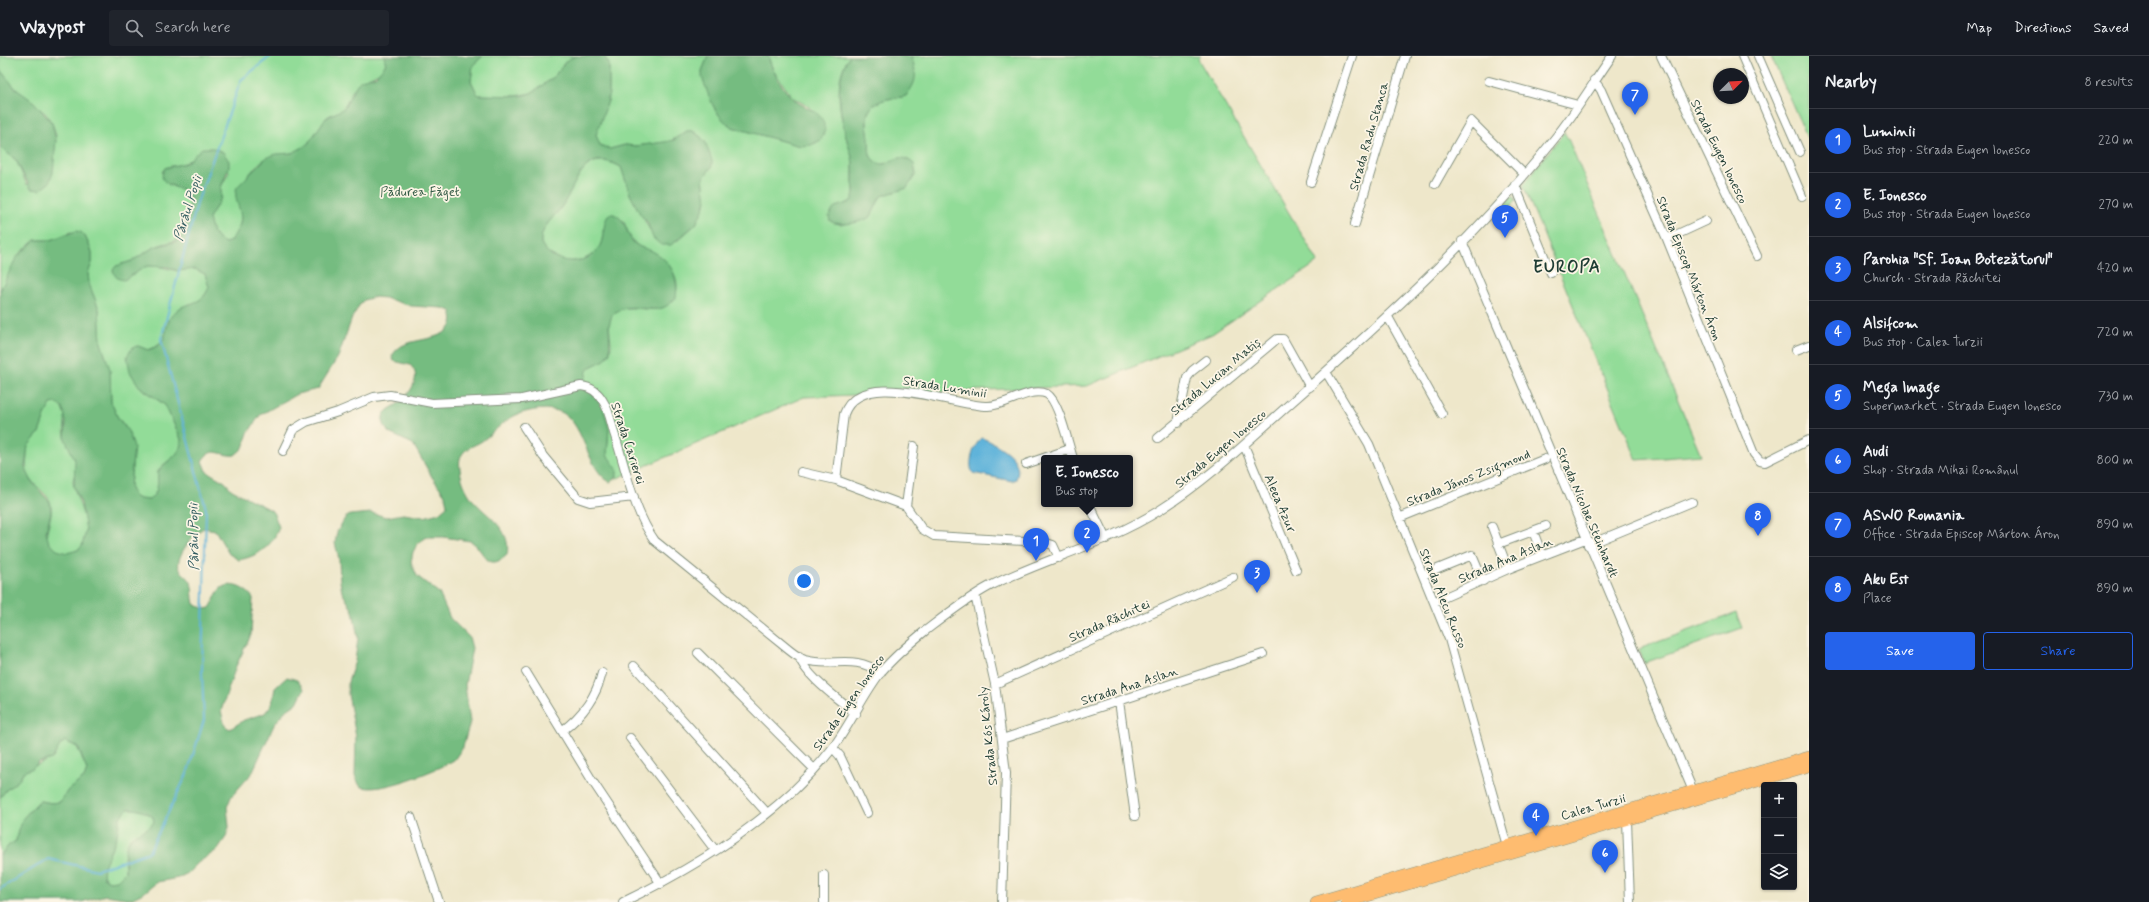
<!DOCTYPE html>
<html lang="en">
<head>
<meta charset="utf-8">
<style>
  :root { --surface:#171b24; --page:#20242c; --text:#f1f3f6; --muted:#9ea1a6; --line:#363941; --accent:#2563eb }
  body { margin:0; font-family:Mynerve,sans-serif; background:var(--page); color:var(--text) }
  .controls { position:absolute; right:12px; bottom:12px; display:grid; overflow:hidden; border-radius:4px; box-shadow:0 1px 3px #0004 }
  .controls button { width:36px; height:36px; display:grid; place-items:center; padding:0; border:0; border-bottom:1px solid var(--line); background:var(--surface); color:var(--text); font:20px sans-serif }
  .compass { position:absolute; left:1713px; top:12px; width:36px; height:36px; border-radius:50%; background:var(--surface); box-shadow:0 1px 3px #0004; rotate:66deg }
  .you { position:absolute; left:804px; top:525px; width:14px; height:14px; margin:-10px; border:3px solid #fff; border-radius:50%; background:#1a73e8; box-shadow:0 0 0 6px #1a73e833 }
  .badge { display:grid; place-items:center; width:26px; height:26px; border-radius:50%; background:var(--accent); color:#fff; font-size:13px; font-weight:700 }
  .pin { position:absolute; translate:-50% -33px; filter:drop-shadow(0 1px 2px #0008) }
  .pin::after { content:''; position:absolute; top:21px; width:14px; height:12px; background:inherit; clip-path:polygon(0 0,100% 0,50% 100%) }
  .popup { position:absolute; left:1041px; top:399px; width:92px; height:52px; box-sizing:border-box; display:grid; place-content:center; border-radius:4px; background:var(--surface); filter:drop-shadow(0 1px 3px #0005); font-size:13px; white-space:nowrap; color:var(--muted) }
  .popup b { font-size:15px; color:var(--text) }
  .popup::after { content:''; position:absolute; left:50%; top:100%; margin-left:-8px; border:8px solid transparent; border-top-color:var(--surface) }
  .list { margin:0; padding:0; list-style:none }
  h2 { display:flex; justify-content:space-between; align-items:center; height:52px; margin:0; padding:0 16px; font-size:17px }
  h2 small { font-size:13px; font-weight:400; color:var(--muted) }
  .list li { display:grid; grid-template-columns:26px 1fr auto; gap:12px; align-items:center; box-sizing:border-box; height:64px; padding:0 16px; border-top:1px solid var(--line) }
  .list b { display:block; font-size:15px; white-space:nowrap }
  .list p { margin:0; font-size:13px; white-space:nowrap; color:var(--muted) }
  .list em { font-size:13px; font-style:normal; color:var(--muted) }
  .actions { display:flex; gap:8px; padding:12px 16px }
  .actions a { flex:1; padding:9px 0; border:1px solid var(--accent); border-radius:4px; text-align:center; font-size:14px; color:var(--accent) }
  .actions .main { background:var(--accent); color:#fff }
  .icon { flex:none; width:22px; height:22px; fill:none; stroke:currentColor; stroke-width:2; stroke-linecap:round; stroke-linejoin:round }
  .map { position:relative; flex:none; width:1809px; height:846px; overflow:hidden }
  header { display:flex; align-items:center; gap:24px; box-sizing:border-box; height:56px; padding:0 20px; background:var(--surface); border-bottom:1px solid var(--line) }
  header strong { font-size:19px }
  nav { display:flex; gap:22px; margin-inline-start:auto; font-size:14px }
  .search { width:280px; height:36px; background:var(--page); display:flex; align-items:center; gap:10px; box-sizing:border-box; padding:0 14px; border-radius:4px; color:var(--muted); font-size:15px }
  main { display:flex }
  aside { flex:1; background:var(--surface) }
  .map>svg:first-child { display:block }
  .green { fill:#92dc98; stroke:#588c66 }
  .forest { fill:#75bc80; stroke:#4a7c5a; fill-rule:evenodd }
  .water { fill:#5eb3da; stroke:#3e7887 }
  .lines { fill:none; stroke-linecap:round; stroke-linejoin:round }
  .stream { stroke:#5eb3da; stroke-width:2 }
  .minor-casing { stroke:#86927f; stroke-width:10 }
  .major-casing { stroke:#86927f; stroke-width:12 }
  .minor { stroke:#fff; stroke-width:8 }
  .major { stroke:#febc70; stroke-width:11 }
  .labels { text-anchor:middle; stroke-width:3.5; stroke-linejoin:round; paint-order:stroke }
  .street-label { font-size:13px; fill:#1f3d34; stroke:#fcf5e5 }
  .park-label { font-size:13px; fill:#365d48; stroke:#fcf5e5 }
  .water-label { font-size:14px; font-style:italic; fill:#2f5a5e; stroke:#fcf5e5 }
  .district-label { font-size:17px; font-weight:bold; letter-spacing:1px; fill:#1f3d34; stroke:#fcf5e5 }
</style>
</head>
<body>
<header>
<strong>Waypost</strong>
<div class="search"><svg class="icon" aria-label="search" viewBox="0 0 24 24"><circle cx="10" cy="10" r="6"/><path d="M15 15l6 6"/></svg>Search here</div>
<nav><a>Map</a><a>Directions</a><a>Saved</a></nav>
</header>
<main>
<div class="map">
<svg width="1809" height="846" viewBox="0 0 1809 846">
  <rect width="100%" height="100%" fill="#fcf5e5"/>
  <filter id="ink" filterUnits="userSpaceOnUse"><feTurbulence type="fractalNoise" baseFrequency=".025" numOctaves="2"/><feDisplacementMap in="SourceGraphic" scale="8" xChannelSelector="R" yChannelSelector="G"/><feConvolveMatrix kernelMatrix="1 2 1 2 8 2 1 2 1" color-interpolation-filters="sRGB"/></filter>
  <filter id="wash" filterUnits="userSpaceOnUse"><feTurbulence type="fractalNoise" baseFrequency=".012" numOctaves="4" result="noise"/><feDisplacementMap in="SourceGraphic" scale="16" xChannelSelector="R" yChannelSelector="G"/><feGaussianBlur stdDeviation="0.9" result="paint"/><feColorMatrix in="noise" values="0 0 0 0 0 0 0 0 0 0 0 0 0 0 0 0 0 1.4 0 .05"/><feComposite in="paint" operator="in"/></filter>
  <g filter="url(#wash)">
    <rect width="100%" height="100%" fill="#eee7ca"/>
    <path class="green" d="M 0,0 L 384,0 C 392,19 365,19 357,29 C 350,36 349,46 343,53 C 339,57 332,57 327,61 C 318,70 315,85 303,92 C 291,100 276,97 263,104 C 259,107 244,123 243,127 C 238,145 248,178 226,187 C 214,184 211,173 209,162 L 221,142 L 221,131 L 229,116 L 218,94 C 197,87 199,101 184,107 C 178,110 171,109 165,112 L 162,116 L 169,129 L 185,135 L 190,144 L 183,180 C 175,187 166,186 157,190 C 144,195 136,206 121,208 L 137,215 L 147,210 L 157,210 L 178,215 L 195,213 L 205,218 L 209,231 C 201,252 187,244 175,256 C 160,270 174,286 148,294 L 138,290 L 130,316 L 143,334 L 165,349 L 181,383 C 182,401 166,403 158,415 C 157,428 160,435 149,444 L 139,443 L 134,440 L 130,430 L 133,402 L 125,370 L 118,362 L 111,346 L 110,318 L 101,287 L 99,253 L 89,228 L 88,217 L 92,207 L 92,196 L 85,180 L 71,176 L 51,184 L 35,184 L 19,198 L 0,235 L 0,91 L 16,104 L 27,129 L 54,100 L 56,78 L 52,67 L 46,58 L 16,33 L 0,14 Z
      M 483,0 L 578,0 L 566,5 L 553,22 L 531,37 L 515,40 L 478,39 L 471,25 L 473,9 Z
      M 604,0 L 708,0 L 702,15 L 706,31 L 716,56 L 732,71 L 800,90 L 816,87 L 824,79 L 811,52 L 792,41 L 773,14 L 768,0 L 850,0 C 829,27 843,72 852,101 C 854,109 852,118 853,126 C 854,134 856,139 850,146 L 835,152 L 840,169 L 861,165 L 871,160 L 881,140 L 907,132 L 914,108 C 896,93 888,113 877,107 C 867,101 870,93 869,83 C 868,70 863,59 874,49 C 884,41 896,43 906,40 L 914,9 L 911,0 L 1201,0 L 1198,3 L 1318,206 L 1212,278 L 1087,330 L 804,341 L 613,424 C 623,413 609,408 607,398 C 606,391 610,383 608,376 C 603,359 589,344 585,326 C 581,307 603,310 609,298 C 615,286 605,271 612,259 C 631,241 658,266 672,243 C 675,239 677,236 677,232 C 678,217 665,202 652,196 C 647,193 641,193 636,188 C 629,182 627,172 623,164 L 603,174 C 603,180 602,189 597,194 C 582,212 550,207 541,187 C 540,171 554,162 562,150 C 578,126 583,91 621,111 L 630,138 L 651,176 L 676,186 L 696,168 L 705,149 L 701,81 L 693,75 L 687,75 L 669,86 L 636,90 L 625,89 L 610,93 L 604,92 L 597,85 L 596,74 L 608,45 L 609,34 L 609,8 Z
      M 1771,0 L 1809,0 L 1809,86 Z
      M 1564,76 L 1569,85 L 1701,399 L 1637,404 L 1523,129 Z
      M 1513,139 L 1516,145 L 1499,164 L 1494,159 Z
      M 56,347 C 71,357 62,368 65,380 C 68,389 75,399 76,408 C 77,414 73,421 73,426 C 75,443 99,483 77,494 C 72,497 64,498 59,496 C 35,485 54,467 51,450 C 51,445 48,441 44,437 C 32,426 24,419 27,402 C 27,398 26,393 28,390 C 30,385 35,383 38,378 C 43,369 44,357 51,348 Z
      M 1736,557 L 1742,572 L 1644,607 L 1639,593 Z
      M 65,685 L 77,691 L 87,714 L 84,722 L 68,734 L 60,746 L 52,747 L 40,745 L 38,746 L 23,762 L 18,774 L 16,785 L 9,789 L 0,800 L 0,742 L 6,734 L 19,724 L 23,716 L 54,701 L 57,693 Z
      M 128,753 C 136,752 147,756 153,761 L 154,766 L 149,772 L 130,782 L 124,801 L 125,816 L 117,824 L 109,825 L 103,820 L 103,812 L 114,787 L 120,761 Z"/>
    <path class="forest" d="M 384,0 L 483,0 L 473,9 L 471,25 L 478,39 L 521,40 L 531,37 L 553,22 L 566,5 L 571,2 L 576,0 L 604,0 L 609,8 L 609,34 L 608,45 L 596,79 L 600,89 L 610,93 L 625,89 L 636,90 L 664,86 L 674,84 L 687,75 L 693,75 L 705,85 L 712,105 L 712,110 L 703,123 L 706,144 L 703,154 L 696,168 L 671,189 L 661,189 L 653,182 L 647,166 L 640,158 L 630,138 L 621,111 C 583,90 578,126 562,150 C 554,162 540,171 541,187 C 550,207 583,212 597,194 C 606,184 601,169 609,158 L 614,158 C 627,164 625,176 633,186 C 639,192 645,192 652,195 C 671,204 679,222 676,241 C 657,268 633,239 612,259 L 609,269 L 610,296 L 605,304 L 590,311 L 587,315 L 585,325 L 587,331 L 603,351 L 609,372 L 607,399 L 617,413 L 617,421 L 610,426 C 587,414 585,370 563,357 C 549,350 529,354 516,359 C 503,365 493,377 482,385 C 476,389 468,391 464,396 C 459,401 459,406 460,413 C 461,424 466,435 472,443 C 487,461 512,472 507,499 C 485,519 484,491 470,485 L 443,481 L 427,481 L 418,487 L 413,496 L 411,506 L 417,520 L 439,537 L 450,562 L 469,581 L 472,592 L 465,629 L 470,666 L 463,691 L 454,704 C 437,714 377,739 360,730 L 355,720 L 356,681 L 348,638 L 348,626 L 355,605 L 358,582 L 353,555 L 342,536 L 340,525 L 339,503 L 335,487 L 337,476 L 345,462 L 350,459 L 371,457 L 387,461 L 403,458 L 424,461 L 439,457 L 447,450 L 445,439 L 432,421 L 413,388 L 389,377 C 373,354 392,355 402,344 C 412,335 422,319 410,309 L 394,305 L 392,300 C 396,293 402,289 409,287 C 423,282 461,282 451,255 L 443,252 L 411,250 L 385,242 L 374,241 L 364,244 L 360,248 L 352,262 L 338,301 L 318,333 L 297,338 L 260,359 L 248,377 L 243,392 L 235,399 C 220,401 213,388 202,405 L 206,415 L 225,426 L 232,434 L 271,454 L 274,458 L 279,471 C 273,490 258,500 239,504 L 229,498 L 215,474 L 204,472 C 195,476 175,500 179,512 C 182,518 188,520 191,526 C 193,533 192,541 194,548 L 204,553 L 210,552 C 214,547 215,538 220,533 C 230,524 247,533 253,542 L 251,579 L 236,610 L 221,655 L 225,670 L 230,673 L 244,664 L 265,657 L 272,648 L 275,632 L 287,621 L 297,624 L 304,633 L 297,647 L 284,656 L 274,669 L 252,717 L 231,741 L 227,751 L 229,771 L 226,781 L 217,794 L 199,806 L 188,817 L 178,822 L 157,826 L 145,836 L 131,843 L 106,839 L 81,846 L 0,846 L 0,800 L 9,789 L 16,785 L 18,774 L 23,762 L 40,745 L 52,747 L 60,746 L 68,734 L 84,722 L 87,714 L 78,691 L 65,685 L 61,688 L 52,703 L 39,706 L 33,712 L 23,716 L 19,724 L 6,734 L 0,742 L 0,235 L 16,202 L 35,184 L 51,184 L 76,175 L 81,176 L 85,180 L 92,196 L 92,207 L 88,217 L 89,228 L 99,253 L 101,287 L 110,313 L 111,346 L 118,362 L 128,375 L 134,391 L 130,430 L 134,440 L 139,443 L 149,444 C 160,435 157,428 158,416 C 166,403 182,401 181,383 L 165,349 L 139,330 L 130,316 L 127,300 L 133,291 L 138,290 L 148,294 C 174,286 160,270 175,256 C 187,244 201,252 209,231 L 205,218 L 195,213 L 178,215 L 168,211 L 147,210 L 124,224 C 117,223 115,221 113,214 L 116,210 L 132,205 L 154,191 L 175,186 L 183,180 C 185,174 184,170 185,164 C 186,156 194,149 189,140 C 182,128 153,131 165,112 L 186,107 L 202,92 L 213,92 L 223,96 L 229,105 L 229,111 L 221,131 L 221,142 L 209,162 C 211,173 214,184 226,187 C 232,185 233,181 236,176 C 249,158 231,147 237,131 L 266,102 L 276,98 L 292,97 L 307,89 L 325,63 L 344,52 L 357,28 L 361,24 L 376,20 L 386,8 ZM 56,347 L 61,350 L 64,356 L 66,366 L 65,383 L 75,404 L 74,431 L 81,447 L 86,474 L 82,490 L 78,494 L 67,497 L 57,494 L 49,487 L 46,476 L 51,456 L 50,446 L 32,426 L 25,411 L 28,390 L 39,377 L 46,357 L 51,348 ZM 128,753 C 136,752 147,756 153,761 L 154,766 C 147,776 132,776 127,788 C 123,797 127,807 125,816 L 117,824 L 109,825 L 103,821 L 104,810 L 117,780 L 120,761 Z
      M 708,0 L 768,0 C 772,15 783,35 796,45 C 809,55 823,54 825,74 L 821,84 L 811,89 L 800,90 L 732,71 C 714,60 709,40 702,21 L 702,15 Z
      M 850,0 L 911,0 C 916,18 919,23 906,40 C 896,43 884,41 874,49 C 862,59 868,70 869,83 C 870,93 867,102 878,107 C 890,113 896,92 914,108 L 916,118 L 907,132 L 881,140 C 877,146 875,154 871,160 C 864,167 838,171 830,165 L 829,160 L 835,151 L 850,146 C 856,139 854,134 853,126 C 853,118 854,109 852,101 C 843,72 830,27 850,0 Z
      M 0,14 L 16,33 L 34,46 L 52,67 L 56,84 L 53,117 L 49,127 L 40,134 L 31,133 L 16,104 L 0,91 Z"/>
    <path class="water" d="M 982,382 C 997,388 1025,402 1016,423 L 1012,425 L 973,417 C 967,409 974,387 982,382 Z"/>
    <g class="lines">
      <path class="stream" d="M 0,833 L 48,803 L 97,814 L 149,796 L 187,718 L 204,664 L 202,616 L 206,453 L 161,283 L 198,144 L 241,24 L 271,0"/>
    </g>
  </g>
  <g filter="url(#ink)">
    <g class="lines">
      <g class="minor-casing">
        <path id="minor" d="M 1661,0 L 1757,200
          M 1742,0 L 1802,140
          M 1758,0 L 1800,96
          M 1594,24 L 1601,34 L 1667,183 L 1754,398 L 1760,405 L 1765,406 L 1809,384
          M 1489,25 L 1578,49
          M 1311,126 L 1352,0
          M 1435,128 L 1471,65 L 1524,118
          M 1515,129 L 1551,217
          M 1355,168 L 1405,0
          M 1667,183 L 1706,165
          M 1462,185 L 1693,735
          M 1388,261 L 1442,358
          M 1796,294 L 1809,289
          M 1326,316 L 1369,388 L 1449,583 L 1507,790
          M 1178,367 L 1187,322 L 1192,315 L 1206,304
          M 524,371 L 543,400 L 578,442 L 590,446 L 634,441
          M 1158,382 L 1277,283 L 1283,283 L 1310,331
          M 1244,389 L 1296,514
          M 283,395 L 293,374 L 306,366 L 338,356 L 374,341 L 390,339 L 432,347 L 522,343 L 581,330 C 591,331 598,336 603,345 C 609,354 611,366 614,377 C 626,412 633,455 655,485 L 789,594 C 794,598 799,602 805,604 C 834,612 852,597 881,617
          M 1026,408 L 1070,393
          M 801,416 L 836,424
          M 1089,448 L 1106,483
          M 906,450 L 914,390
          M 1399,462 L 1545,403
          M 1492,471 L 1508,513
          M 1533,475 L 1542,499
          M 1498,488 L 1546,470
          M 1588,489 L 1692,446
          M 1059,502 L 1053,489 L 1043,486 L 934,480 L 922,473 L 906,450 L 836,424 L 844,358 C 861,310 951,350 988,350 C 1006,350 1031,330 1047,338 C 1059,345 1068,388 1073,402
          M 1423,519 L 1472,499 L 1483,525
          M 975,539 L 995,628 L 1006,717 L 1002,846
          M 1434,546 L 1508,513 L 1585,483
          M 698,597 L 814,713
          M 799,600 C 805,620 840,644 856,658
          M 634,610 L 767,757
          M 526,616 L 593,726 L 661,828
          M 995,628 L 1233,521
          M 1119,645 L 1135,760
          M 562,675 C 582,660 596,642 602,617
          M 630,682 L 715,794
          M 1002,683 L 1263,598
          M 833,692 L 840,700 L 867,757
          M 411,761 L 439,846
          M 1627,764 L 1630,846
          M 623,846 C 698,810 779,760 831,694 C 850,670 862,640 881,616 C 894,601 909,588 925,575 C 946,559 966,543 990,530 C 1046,502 1106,488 1160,454 C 1208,424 1250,383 1293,345 C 1386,263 1478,179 1555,82 C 1576,56 1593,27 1612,0
          M 824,846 L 824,819"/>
      </g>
      <g class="major-casing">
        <path id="major" d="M 1316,846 L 1809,701
          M 1347,846 L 1809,710"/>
      </g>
      <use href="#minor" class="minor"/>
      <use href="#major" class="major"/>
    </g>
  </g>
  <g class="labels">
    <g class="street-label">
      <text transform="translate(1368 80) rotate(-74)" y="5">Strada Radu Stanca</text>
      <text transform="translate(1720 95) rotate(64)" y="5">Strada Eugen Ionesco</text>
      <text transform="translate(1690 212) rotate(68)" y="5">Strada Episcop Márton Áron</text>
      <text transform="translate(1215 320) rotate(-40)" y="5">Strada Lucian Matiș</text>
      <text transform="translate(945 330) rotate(9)" y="5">Strada Luminii</text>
      <text transform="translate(629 387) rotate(72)" y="5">Strada Carierei</text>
      <text transform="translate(1220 392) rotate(-40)" y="5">Strada Eugen Ionesco</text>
      <text transform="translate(1468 421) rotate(-22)" y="5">Strada János Zsigmond</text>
      <text transform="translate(1281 447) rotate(67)" y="5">Aleea Azur</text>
      <text transform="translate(1588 456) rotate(67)" y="5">Strada Nicolae Steinhardt</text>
      <text transform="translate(1505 503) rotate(-23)" y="5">Strada Ana Aslan</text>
      <text transform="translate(1444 542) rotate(68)" y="5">Strada Alecu Russo</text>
      <text transform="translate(1109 564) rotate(-24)" y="5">Strada Răchitei</text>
      <text transform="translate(1129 629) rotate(-18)" y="5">Strada Ana Aslan</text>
      <text transform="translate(848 646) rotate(-55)" y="5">Strada Eugen Ionesco</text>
      <text transform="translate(987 680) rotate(-96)" y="5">Strada Kós Károly</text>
      <text transform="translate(1593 750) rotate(-16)" y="5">Calea Turzii</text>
    </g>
    <g class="park-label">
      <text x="420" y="140">Pădurea Făget</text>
    </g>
    <g class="water-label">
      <text transform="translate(187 152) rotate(-73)" y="5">Pârâul Popii</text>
      <text transform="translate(193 481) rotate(-91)" y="5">Pârâul Popii</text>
    </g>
    <g class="district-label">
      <text x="1567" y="216">EUROPA</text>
    </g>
  </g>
</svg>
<div class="controls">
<button>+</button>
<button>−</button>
<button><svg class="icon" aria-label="layers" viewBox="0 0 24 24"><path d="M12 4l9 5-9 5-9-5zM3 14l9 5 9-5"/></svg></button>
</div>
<svg class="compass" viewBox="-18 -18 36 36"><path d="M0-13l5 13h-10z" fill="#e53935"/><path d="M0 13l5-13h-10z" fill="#9ea1a6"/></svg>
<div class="you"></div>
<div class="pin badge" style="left:1036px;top:505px">1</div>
<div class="pin badge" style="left:1087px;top:497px">2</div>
<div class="popup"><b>E. Ionesco</b>Bus stop</div>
<div class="pin badge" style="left:1257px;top:537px">3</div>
<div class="pin badge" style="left:1536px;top:780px">4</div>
<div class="pin badge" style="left:1505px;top:182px">5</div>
<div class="pin badge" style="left:1605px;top:817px">6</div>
<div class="pin badge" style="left:1635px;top:59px">7</div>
<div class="pin badge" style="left:1758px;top:480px">8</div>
</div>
<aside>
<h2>Nearby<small>8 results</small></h2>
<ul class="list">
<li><span class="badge">1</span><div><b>Luminii</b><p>Bus stop · Strada Eugen Ionesco</p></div><em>220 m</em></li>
<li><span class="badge">2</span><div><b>E. Ionesco</b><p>Bus stop · Strada Eugen Ionesco</p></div><em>270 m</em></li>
<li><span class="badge">3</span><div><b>Parohia &quot;Sf. Ioan Botezătorul&quot;</b><p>Church · Strada Răchitei</p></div><em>420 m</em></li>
<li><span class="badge">4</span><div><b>Alsifcom</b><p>Bus stop · Calea Turzii</p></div><em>720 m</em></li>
<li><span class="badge">5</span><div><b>Mega Image</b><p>Supermarket · Strada Eugen Ionesco</p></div><em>730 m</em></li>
<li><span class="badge">6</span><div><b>Audi</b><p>Shop · Strada Mihai Românul</p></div><em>800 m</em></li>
<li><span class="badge">7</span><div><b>ASWO Romania</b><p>Office · Strada Episcop Márton Áron</p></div><em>890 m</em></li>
<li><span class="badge">8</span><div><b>Aku Est</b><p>Place</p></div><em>890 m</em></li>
</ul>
<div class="actions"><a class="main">Save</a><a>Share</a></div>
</aside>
</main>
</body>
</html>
